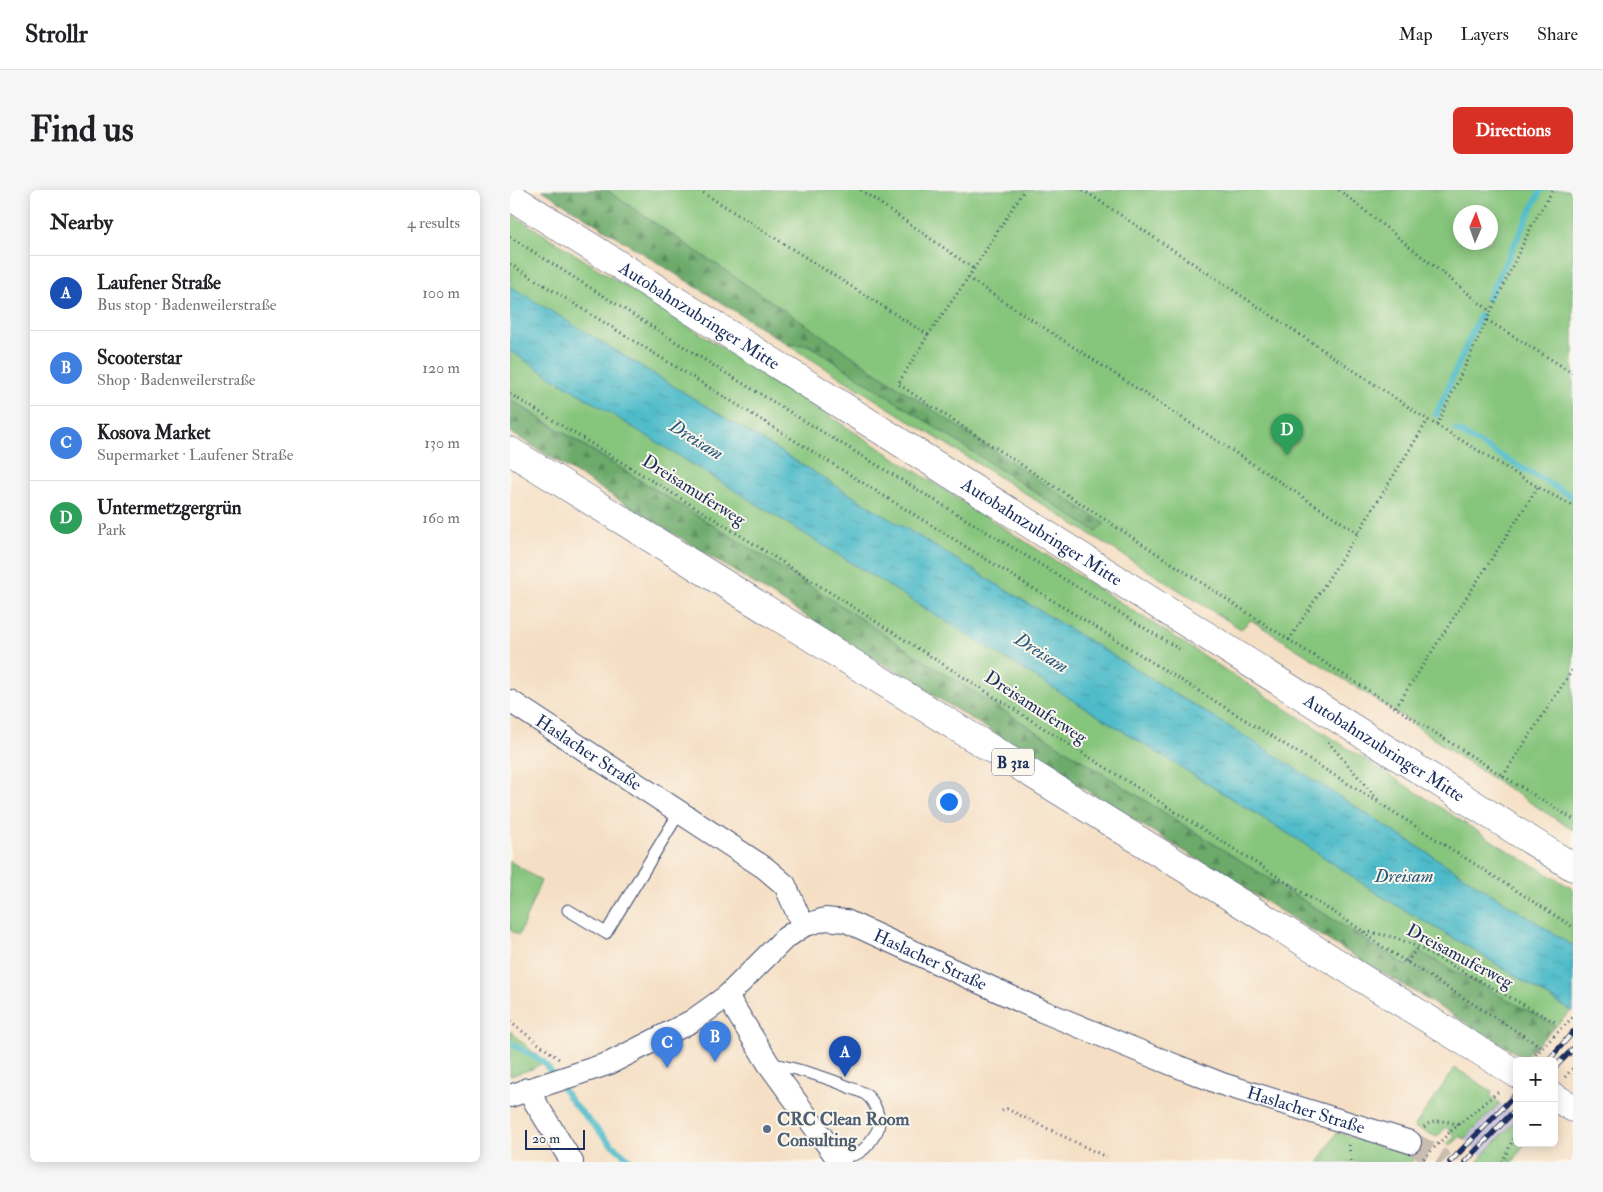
<!DOCTYPE html>
<html lang="en">
<head>
<meta charset="utf-8">
<style>
  :root { --surface:#fff; --page:#f6f6f6; --text:#202124; --muted:#757577; --line:#e0e0e0; --accent:#d93025 }
  body { margin:0; font-family:"IM FELL Double Pica",serif; background:var(--page); color:var(--text) }
  .controls { position:absolute; right:15px; bottom:15px; display:grid; overflow:hidden; border-radius:8px; box-shadow:0 2px 12px #0003 }
  .controls button { width:45px; height:45px; display:grid; place-items:center; padding:0; border:0; border-bottom:1px solid var(--line); background:var(--surface); color:var(--text); font:25px sans-serif }
  .compass { position:absolute; left:943px; top:15px; width:45px; height:45px; border-radius:50%; background:var(--surface); box-shadow:0 2px 12px #0003; rotate:2deg }
  .scale { position:absolute; left:15px; bottom:12px; width:60px; box-sizing:border-box; padding-left:5px; border:2px solid #1b2f5e; border-top:0; font-size:14px; line-height:18px; white-space:nowrap; color:#1b2f5e; -webkit-text-stroke:4px #fbf7ec; paint-order:stroke }
  .you { position:absolute; left:438px; top:611px; width:18px; height:18px; margin:-12px; border:4px solid #fff; border-radius:50%; background:#1a73e8; box-shadow:0 0 0 8px #1a73e833 }
  .badge { display:grid; place-items:center; width:32px; height:32px; border-radius:50%; background:var(--accent); color:#fff; font-size:16px; font-weight:700 }
  .pin { position:absolute; translate:-50% -41px; filter:drop-shadow(0 1px 2px #0008) }
  .pin::after { content:''; position:absolute; top:26px; width:18px; height:15px; background:inherit; clip-path:polygon(0 0,100% 0,50% 100%) }
  .list { margin:0; padding:0; list-style:none }
  h2 { display:flex; justify-content:space-between; align-items:center; height:65px; margin:0; padding:0 20px; font-size:21px }
  h2 small { font-size:16px; font-weight:400; color:var(--muted) }
  .list li { display:grid; grid-template-columns:32px 1fr auto; gap:15px; align-items:center; box-sizing:border-box; height:75px; padding:0 20px; border-top:1px solid var(--line) }
  .list b { display:block; font-size:19px; white-space:nowrap }
  .list p { margin:0; font-size:16px; white-space:nowrap; color:var(--muted) }
  .list em { font-size:16px; font-style:normal; color:var(--muted) }
  .map { position:relative; flex:none; width:1063px; height:972px; overflow:hidden; border-radius:8px }
  header { display:flex; align-items:center; gap:30px; box-sizing:border-box; height:70px; padding:0 25px; background:var(--surface); border-bottom:1px solid var(--line) }
  header strong { font-size:24px }
  nav { display:flex; gap:28px; margin-inline-start:auto; font-size:18px }
  .intro { display:flex; align-items:center; justify-content:space-between; box-sizing:border-box; height:120px; padding:0 30px }
  h1 { margin:0; font-size:35px }
  .button { padding:12px 22px; border-radius:8px; background:var(--accent); color:#fff; font-size:18px; font-weight:700 }
  main { display:flex; gap:30px; padding:0 30px }
  aside { flex:1; background:var(--surface); border-radius:8px; box-shadow:0 2px 12px #0003 }
  .map>svg:first-child { display:block }
  .railway { fill:#c9bfd8 }
  .green { fill:#86c57b; stroke:#507a6c; fill-rule:evenodd }
  .forest { fill:url(#forest-firs); stroke:#446c64 }
  .water { fill:url(#water-ripples); stroke:#347594 }
  .lines { fill:none; stroke-linecap:round; stroke-linejoin:round }
  .stream { stroke:#4ebbc9; stroke-width:6 }
  .street-tunnel { stroke:#c9bcb0; stroke-width:22; stroke-dasharray:22 11; stroke-linecap:butt }
  .lane-casing { stroke:#3c496d; stroke-width:13 }
  .street-casing { stroke:#3c496d; stroke-width:24 }
  .highway-casing { stroke:#3c496d; stroke-width:29 }
  .path { stroke:#3c496d; stroke-width:3; stroke-dasharray:1 4; stroke-linecap:butt }
  .lane { stroke:#fff; stroke-width:11 }
  .street { stroke:#fff; stroke-width:22 }
  .highway { stroke:#fff; stroke-width:28 }
  .rail-casing { stroke:#1b2f5e; stroke-width:5.5 }
  .rail { stroke:#fbf7ec; stroke-width:4; stroke-dasharray:11; stroke-linecap:butt }
  .path-bridge { stroke:#3c496d; stroke-width:3; stroke-dasharray:1 4; stroke-linecap:butt }
  .service-dot { fill:#5c6f8a; stroke:#fbf7ec; stroke-width:2 }
  .labels { text-anchor:middle; stroke-width:4; stroke-linejoin:round; paint-order:stroke }
  .shield { fill:#fbf7ec; stroke:#5e6b89; stroke-width:1 }
  .shield-label { font-size:16px; font-weight:bold; fill:#1b2f5e }
  .street-label { font-size:18px; fill:#1b2f5e; stroke:#fbf7ec }
  .service-label { font-size:18px; font-weight:bold; fill:#4e5e75; stroke:#fbf7ec; text-anchor:start }
  .water-label { font-size:19px; font-style:italic; fill:#2a597e; stroke:#fbf7ec }
</style>
</head>
<body>
<header>
<strong>Strollr</strong>
<nav><a>Map</a><a>Layers</a><a>Share</a></nav>
</header>
<div class="intro"><h1>Find us</h1><a class="button">Directions</a></div>
<main>
<aside>
<h2>Nearby<small>4 results</small></h2>
<ul class="list">
<li><span class="badge" style="background:#1a4fb4">A</span><div><b>Laufener Straße</b><p>Bus stop · Badenweilerstraße</p></div><em>100 m</em></li>
<li><span class="badge" style="background:#3f7fe0">B</span><div><b>Scooterstar</b><p>Shop · Badenweilerstraße</p></div><em>120 m</em></li>
<li><span class="badge" style="background:#3f7fe0">C</span><div><b>Kosova Market</b><p>Supermarket · Laufener Straße</p></div><em>130 m</em></li>
<li><span class="badge" style="background:#2e9e5b">D</span><div><b>Untermetzgergrün</b><p>Park</p></div><em>160 m</em></li>
</ul>
</aside>
<div class="map">
<svg width="1063" height="972" viewBox="0 0 1063 972">
  <defs>
    <pattern id="forest-firs" width="22" height="20" patternUnits="userSpaceOnUse" patternTransform="scale(1.25)"><rect width="22" height="20" fill="#6caa6b"/><path d="M5 1l3.5 6h-7zM16 11l3.5 6h-7z" fill="#588b5b"/></pattern>
    <pattern id="water-ripples" width="26" height="14" patternUnits="userSpaceOnUse" patternTransform="scale(1.25)"><rect width="26" height="14" fill="#4ebbc9"/><path d="M2 4q2-2 4 0t4 0M15 11q2-2 4 0t4 0" fill="none" stroke="#4098a6"/></pattern>
  </defs>
  <rect width="100%" height="100%" fill="#fbf7ec"/>
  <filter id="ink" filterUnits="userSpaceOnUse"><feTurbulence type="fractalNoise" baseFrequency=".02" numOctaves="2"/><feDisplacementMap in="SourceGraphic" scale="10" xChannelSelector="R" yChannelSelector="G"/><feConvolveMatrix kernelMatrix="1 2 1 2 8 2 1 2 1" color-interpolation-filters="sRGB"/></filter>
  <filter id="wash" filterUnits="userSpaceOnUse"><feTurbulence type="fractalNoise" baseFrequency=".0096" numOctaves="4" result="noise"/><feDisplacementMap in="SourceGraphic" scale="20" xChannelSelector="R" yChannelSelector="G"/><feGaussianBlur stdDeviation="1.12" result="paint"/><feColorMatrix in="noise" values="0 0 0 0 0 0 0 0 0 0 0 0 0 0 0 0 0 1.4 0 .05"/><feComposite in="paint" operator="in"/></filter>
  <g filter="url(#wash)">
    <rect width="100%" height="100%" fill="#f5dfc4"/>
    <path class="railway" d="M 990,913 L 1007,926 L 1007,929 L 972,967 L 954,949 Z"/>
    <path class="green" d="M 96,0 L 1063,0 L 1063,640 L 945,564 L 896,529 L 741,430 L 731,439 L 277,154 L 299,155 L 586,342 L 595,334 L 385,195 ZM 951,22 L 981,22 L 981,52 L 951,52 Z
      M 0,23 L 213,158 L 992,657 L 1063,699 L 1063,756 L 744,552 L 0,96 Z
      M 0,161 L 790,651 L 874,708 L 959,757 L 1061,821 L 1046,836 L 908,762 L 897,776 L 407,466 L 307,400 L 0,209 Z
      M 0,671 L 31,691 L 9,745 L 0,740 Z
      M 0,841 L 34,872 L 22,879 L 0,886 Z
      M 945,878 L 983,902 L 980,906 L 990,913 L 954,949 L 951,946 L 940,956 L 937,954 L 945,946 L 936,937 L 927,947 L 904,937 Z
      M 1007,929 L 1007,953 L 1015,953 L 1003,972 L 967,972 Z
      M 827,942 L 906,968 L 902,972 L 809,972 Z"/>
    <path class="forest" d="M 32,0 L 96,0 L 385,195 L 595,334 L 586,342 L 299,155 L 277,154 Z
      M 0,210 L 307,400 L 407,466 L 897,776 L 908,761 L 1046,836 L 1014,868 L 798,738 L 0,242 Z"/>
    <path class="water" d="M 0,96 L 744,552 L 1063,756 L 1063,822 L 959,757 L 874,708 L 790,651 L 0,161 Z"/>
    <g class="lines">
      <path class="stream" d="M 978,108 L 1031,0
        M 926,225 L 970,125
        M 946,240 L 1063,307
        M 0,853 L 34,872 L 62,912 L 101,954 L 123,972"/>
    </g>
  </g>
  <g filter="url(#ink)">
    <g class="lines">
      <path class="street-tunnel" d="M 900,952 L 929,968 L 933,972"/>
      <g class="lane-casing">
        <path id="lane" d="M 58,720 L 96,743 L 169,623
          M 260,873 C 287,879 315,886 341,898 C 345,900 351,901 355,904 C 365,911 371,927 368,939 C 367,942 364,946 362,949 C 352,965 344,966 327,967"/>
      </g>
      <g class="street-casing">
        <g id="street">
          <path id="s1" d="M 0,511 L 255,678 L 275,695 L 293,736"/>
          <path d="M 217,806 L 258,873 L 330,972"/>
          <path d="M 17,899 L 62,972"/>
          <path id="s2" d="M 0,906 L 100,873 L 182,831 L 217,806 L 274,749 L 293,736 L 315,729 L 336,731 L 532,821 L 634,863 L 712,894 L 900,952"/>
        </g>
      </g>
      <g class="highway-casing">
        <g id="highway">
          <path id="s3" d="M 0,6 L 1063,677"/>
          <path d="M 0,261 L 1007,884"/>
          <path d="M 1044,907 L 1063,918"/>
        </g>
      </g>
      <path class="path" d="M 189,0 L 418,145 L 388,194 L 779,450 L 993,586 L 1063,629
        M 351,0 L 464,79
        M 573,0 L 918,230 L 1028,297 L 1063,316
        M 829,0 L 980,121
        M 0,47 L 201,174 L 669,459
        M 0,74 L 874,616 L 1063,737
        M 458,88 L 848,343
        M 977,130 L 1063,183
        M 418,145 L 458,88 L 514,0
        M 0,204 L 206,330 L 853,741 L 884,747 L 908,757 L 1047,833
        M 927,235 L 1023,33 L 1043,0
        M 779,450 L 848,343 L 918,230
        M 886,517 L 1028,297
        M 818,552 L 870,612
        M 993,586 L 1063,479
        M 853,742 L 873,757 L 1033,858
        M 897,772 L 908,757
        M 0,832 L 49,869
        M 1022,868 L 1044,846
        M 1055,887 L 1063,878
        M 492,921 L 497,919 L 596,967
        M 914,937 C 923,929 937,930 948,935
        M 941,941 L 990,900
        M 839,955 L 841,972
        M 992,972 L 1007,941"/>
      <use href="#lane" class="lane"/>
      <use href="#street" class="street"/>
      <use href="#highway" class="highway"/>
      <g class="rail-casing">
        <path id="rail" d="M 1038,871 L 1063,842
          M 1044,878 L 1063,859
          M 940,972 L 1007,903
          M 955,972 L 1007,918"/>
      </g>
      <use href="#rail" class="rail"/>
      <path class="path-bridge" d="M 1044,846 L 1063,827
        M 910,972 L 941,941"/>
    </g>
  </g>
  <circle class="service-dot" cx="257" cy="939" r="5"/>
  <g class="labels">
    <rect class="shield" x="482" y="558.5" width="42" height="27" rx="4"/>
    <g class="shield-label">
      <text x="503" y="578">B 31a</text>
    </g>
    <g class="street-label">
      <text dy="6" stroke="none"><textPath href="#s3" startOffset="224">Autobahnzubringer Mitte</textPath></text>
      <text transform="translate(184 300) rotate(32)" y="6">Dreisamuferweg</text>
      <text dy="6" stroke="none"><textPath href="#s3" startOffset="629">Autobahnzubringer Mitte</textPath></text>
      <text transform="translate(526 517) rotate(33)" y="6">Dreisamuferweg</text>
      <text dy="6" stroke="none"><textPath href="#s3" startOffset="1034">Autobahnzubringer Mitte</textPath></text>
      <text dy="6" stroke="none"><textPath href="#s1" startOffset="94">Haslacher Straße</textPath></text>
      <text transform="translate(950 766) rotate(28)" y="6">Dreisamuferweg</text>
      <text dy="6" stroke="none"><textPath href="#s2" startOffset="481">Haslacher Straße</textPath></text>
      <text dy="6" stroke="none"><textPath href="#s2" startOffset="886">Haslacher Straße</textPath></text>
    </g>
    <g class="service-label">
      <text x="267" y="935">CRC Clean Room<tspan x="267" dy="21">Consulting</tspan></text>
    </g>
    <g class="water-label">
      <text transform="translate(187 249) rotate(32)" y="7">Dreisam</text>
      <text transform="translate(532 462) rotate(32)" y="7">Dreisam</text>
      <text x="894" y="692">Dreisam</text>
    </g>
  </g>
</svg>
<div class="controls">
<button>+</button>
<button>−</button>
</div>
<svg class="compass" viewBox="-18 -18 36 36"><path d="M0-13l5 13h-10z" fill="#e53935"/><path d="M0 13l5-13h-10z" fill="#757577"/></svg>
<div class="scale">20 m</div>
<div class="you"></div>
<div class="pin badge" style="left:335px;top:887px;background:#1a4fb4">A</div>
<div class="pin badge" style="left:205px;top:872px;background:#3f7fe0">B</div>
<div class="pin badge" style="left:157px;top:878px;background:#3f7fe0">C</div>
<div class="pin badge" style="left:777px;top:265px;background:#2e9e5b">D</div>
</div>
</main>
</body>
</html>
